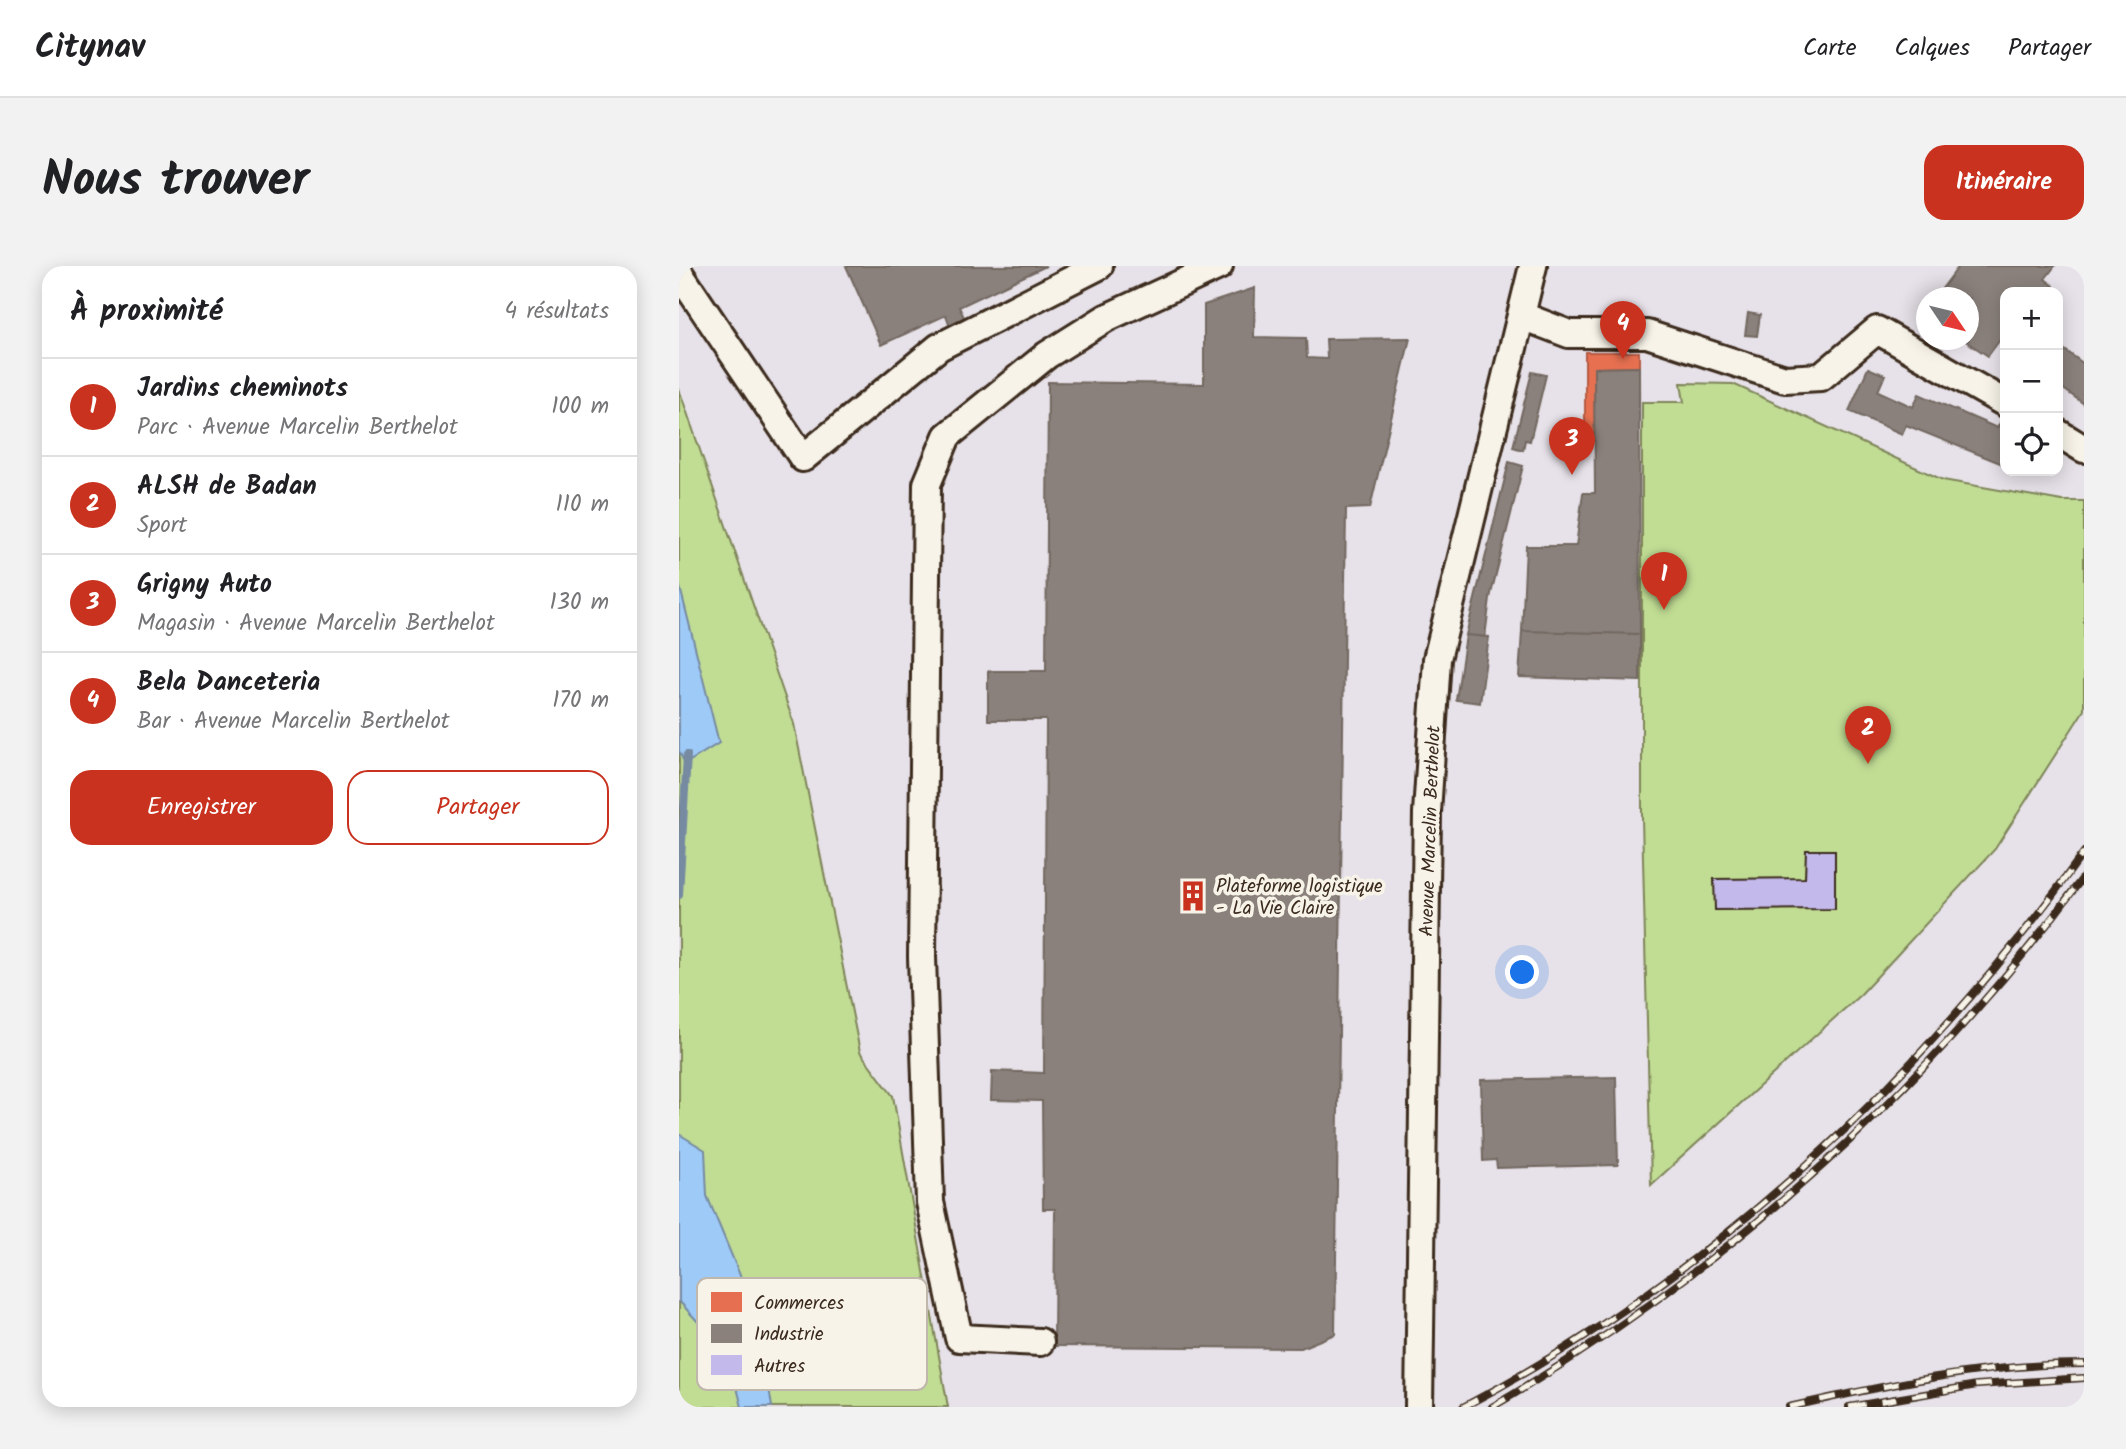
<!DOCTYPE html>
<html lang="fr">
<head>
<meta charset="utf-8">
<style>
  :root { --surface:#fff; --page:#f2f2f2; --text:#202124; --muted:#757577; --line:#e0e0e0; --accent:#c8321e }
  body { margin:0; font-family:Kalam,sans-serif; background:var(--page); color:var(--text) }
  .controls { position:absolute; right:21px; top:21px; display:grid; overflow:hidden; border-radius:14px; box-shadow:0 4px 18px #0003 }
  .controls button { width:63px; height:63px; display:grid; place-items:center; padding:0; border:0; border-bottom:2px solid var(--line); background:var(--surface); color:var(--text); font:35px sans-serif }
  .compass { position:absolute; left:1237px; top:21px; width:63px; height:63px; border-radius:50%; background:var(--surface); box-shadow:0 4px 18px #0003; rotate:125deg }
  .you { position:absolute; left:844px; top:707px; width:24px; height:24px; margin:-18px; border:5px solid #fff; border-radius:50%; background:#1a73e8; box-shadow:0 0 0 10px #1a73e833 }
  .badge { display:grid; place-items:center; width:46px; height:46px; border-radius:50%; background:var(--accent); color:#fff; font-size:23px; font-weight:700 }
  .pin { position:absolute; translate:-50% -58px; filter:drop-shadow(0 2px 4px #0008) }
  .pin::after { content:''; position:absolute; top:37px; width:24px; height:21px; background:inherit; clip-path:polygon(0 0,100% 0,50% 100%) }
  .list { margin:0; padding:0; list-style:none }
  h2 { display:flex; justify-content:space-between; align-items:center; height:91px; margin:0; padding:0 28px; font-size:30px }
  h2 small { font-size:23px; font-weight:400; color:var(--muted) }
  .list li { display:grid; grid-template-columns:46px 1fr auto; gap:21px; align-items:center; box-sizing:border-box; height:98px; padding:0 28px; border-top:2px solid var(--line) }
  .list b { display:block; font-size:26px; white-space:nowrap }
  .list p { margin:0; font-size:23px; white-space:nowrap; color:var(--muted) }
  .list em { font-size:23px; font-style:normal; color:var(--muted) }
  .actions { display:flex; gap:14px; padding:21px 28px }
  .actions a { flex:1; padding:16px 0; border:2px solid var(--accent); border-radius:21px; text-align:center; font-size:24px; color:var(--accent) }
  .actions .main { background:var(--accent); color:#fff }
  .icon { flex:none; width:38px; height:38px; fill:none; stroke:currentColor; stroke-width:2; stroke-linecap:round; stroke-linejoin:round }
  .map { position:relative; flex:none; width:1405px; height:1141px; overflow:hidden; border-radius:21px }
  header { display:flex; align-items:center; gap:42px; box-sizing:border-box; height:98px; padding:0 35px; background:var(--surface); border-bottom:2px solid var(--line) }
  header strong { font-size:33px }
  nav { display:flex; gap:38px; margin-inline-start:auto; font-size:24px }
  .intro { display:flex; align-items:center; justify-content:space-between; box-sizing:border-box; height:168px; padding:0 42px }
  h1 { margin:0; font-size:49px }
  .button { padding:18px 32px; border-radius:21px; background:var(--accent); color:#fff; font-size:24px; font-weight:700 }
  main { display:flex; gap:42px; padding:0 42px }
  aside { flex:1; background:var(--surface); border-radius:21px; box-shadow:0 4px 18px #0003 }
  .map>svg:first-child { display:block }
  .green { fill:#c1dd94; stroke:#7e8459; stroke-width:2 }
  .water { fill:#9ecaf8; stroke:#768aa1; stroke-width:2 }
  .shops { fill:#e76f51; stroke:#b35a42; stroke-width:2 }
  .industry { fill:#8a817c; stroke:#726760; stroke-width:2 }
  .lines { fill:none; stroke-linecap:round; stroke-linejoin:round }
  .stream { stroke:#768aa1; stroke-width:8 }
  .building { fill:#c3b9ea; stroke:#3b2a1e; stroke-width:2 }
  .minor-casing { stroke:#3b2a1e; stroke-width:32 }
  .minor { stroke:#f7f3e8; stroke-width:26 }
  .rail-casing { stroke:#3b2a1e; stroke-width:8 }
  .rail { stroke:#f7f3e8; stroke-width:5; stroke-dasharray:16; stroke-linecap:butt }
  .labels { text-anchor:middle; stroke-width:7; stroke-linejoin:round; paint-order:stroke }
  .street-label { font-size:19px; fill:#3b2a1e; stroke:#f7f3e8 }
  .poi-label { font-size:19px; fill:#3b2a1e; stroke:#f7f3e8; text-anchor:start }
  .key { fill:#f7f3e8; stroke:#bfb7ab; stroke-width:2 }
  .key-label { font-size:19px; fill:#3b2a1e }
</style>
</head>
<body>
<header>
<strong>Citynav</strong>
<nav><a>Carte</a><a>Calques</a><a>Partager</a></nav>
</header>
<div class="intro"><h1>Nous trouver</h1><a class="button">Itinéraire</a></div>
<main>
<aside>
<h2>À proximité<small>4 résultats</small></h2>
<ul class="list">
<li><span class="badge">1</span><div><b>Jardins cheminots</b><p>Parc · Avenue Marcelin Berthelot</p></div><em>100 m</em></li>
<li><span class="badge">2</span><div><b>ALSH de Badan</b><p>Sport</p></div><em>110 m</em></li>
<li><span class="badge">3</span><div><b>Grigny Auto</b><p>Magasin · Avenue Marcelin Berthelot</p></div><em>130 m</em></li>
<li><span class="badge">4</span><div><b>Bela Danceteria</b><p>Bar · Avenue Marcelin Berthelot</p></div><em>170 m</em></li>
</ul>
<div class="actions"><a class="main">Enregistrer</a><a>Partager</a></div>
</aside>
<div class="map">
<svg width="1405" height="1141" viewBox="0 0 1405 1141">
  <rect width="100%" height="100%" fill="#e7e2e9"/>
  <filter id="ink" filterUnits="userSpaceOnUse"><feTurbulence type="fractalNoise" baseFrequency=".0143" numOctaves="2"/><feDisplacementMap in="SourceGraphic" scale="14" xChannelSelector="R" yChannelSelector="G"/><feConvolveMatrix kernelMatrix="1 2 1 2 8 2 1 2 1" color-interpolation-filters="sRGB"/></filter>
  <g filter="url(#ink)">
    <path class="green" d="M 1002,117 L 1054,118 L 1264,214 L 1383,235 L 1405,235 L 1405,444 L 1316,583 L 1182,728 L 972,919 L 963,552 L 963,136 L 1005,136 Z
      M 0,123 L 115,458 L 181,786 L 214,830 L 269,1141 L 0,1141 Z"/>
    <path class="water" d="M 0,317 L 40,477 L 6,498 L 0,485 Z
      M 0,868 L 26,884 L 28,930 L 80,1055 L 93,1141 L 63,1141 L 50,1090 L 0,1035 Z"/>
    <path class="shops" d="M 906,86 L 960,86 L 960,101 L 915,102 L 916,168 L 906,168 Z"/>
    <path class="industry" d="M 167,0 L 367,0 L 280,41 L 286,53 L 271,60 L 267,49 L 202,79 Z
      M 1280,0 L 1376,0 L 1366,13 L 1375,20 L 1370,26 L 1326,26 L 1326,67 L 1309,90 L 1285,74 L 1290,74 L 1290,32 L 1256,32 Z
      M 576,22 L 575,71 L 627,72 L 628,92 L 648,93 L 647,73 L 731,72 L 691,242 L 667,243 L 656,1068 L 622,1082 L 375,1080 L 376,943 L 364,943 L 363,835 L 312,834 L 313,805 L 365,807 L 367,454 L 309,454 L 309,405 L 367,405 L 369,116 L 525,118 L 525,39 Z
      M 1069,47 L 1081,49 L 1078,70 L 1066,69 Z
      M 1379,79 L 1405,98 L 1405,138 L 1379,119 Z
      M 960,101 L 961,368 L 843,365 L 847,280 L 897,280 L 904,227 L 916,227 L 915,102 Z
      M 1189,102 L 1206,109 L 1199,125 L 1234,141 L 1240,128 L 1318,162 L 1322,155 L 1326,157 L 1326,199 L 1227,159 L 1223,168 L 1170,145 Z
      M 853,106 L 867,109 L 851,175 L 846,174 L 844,184 L 834,181 Z
      M 830,196 L 844,200 L 811,332 L 806,371 L 787,369 Z
      M 843,365 L 961,368 L 961,415 L 840,411 Z
      M 787,369 L 810,371 L 801,437 L 777,434 Z
      M 937,811 L 939,899 L 818,902 L 817,894 L 804,895 L 802,814 Z"/>
    <g class="lines">
      <path class="stream" d="M 0,629 L 8,489"/>
    </g>
    <path class="building" d="M 1127,584 L 1156,584 L 1156,643 L 1036,644 L 1035,613 L 1126,612 Z"/>
    <g class="lines">
      <g class="minor-casing">
        <path id="minor" d="M 0,7 L 124,192 L 260,81 L 420,0
          M 843,50 L 890,68 L 968,68 L 1106,113 L 1142,111 L 1198,64 L 1326,137
          M 1379,167 L 1405,183
          M 361,1076 L 280,1072 L 251,936 L 243,691 L 248,218 L 268,170 L 368,89 L 427,52 L 540,0
          M 740,1141 L 748,547 L 758,393 L 854,0"/>
      </g>
      <use href="#minor" class="minor"/>
      <g class="rail-casing">
        <path id="rail" d="M 784,1141 C 1031,1012 1245,811 1405,586
          M 813,1141 C 1045,1005 1245,827 1405,610
          M 1110,1141 C 1207,1119 1305,1098 1405,1098
          M 1170,1141 L 1298,1119 L 1405,1112"/>
      </g>
      <use href="#rail" class="rail"/>
    </g>
  </g>
  <defs>
    <g id="building-bare" transform="scale(2.415)"><path d="M-4-6H4V6H1V3H-1V6H-4ZM-2.5-4.3h1.7v1.8h-1.7ZM.8-4.3h1.7v1.8H.8ZM-2.5-1h1.7V.8h-1.7ZM.8-1h1.7V.8H.8Z" fill="#c8321e" stroke="#f7f3e8" stroke-width="2.5" paint-order="stroke"/></g>
  </defs>
  <g fill-rule="evenodd">
    <use href="#building-bare" x="514" y="630"/>
  </g>
  <g class="labels">
    <g class="street-label">
      <text transform="translate(750 565) rotate(-88)" y="7">Avenue Marcelin Berthelot</text>
    </g>
    <g class="poi-label">
      <text x="537" y="626">Plateforme logistique<tspan x="537" dy="22">- La Vie Claire</tspan></text>
    </g>
  </g>
  <rect x="18" y="1012" width="230" height="112" rx="10" class="key"/>
  <rect x="32" y="1026" width="31" height="20" fill="#e76f51"/>
  <rect x="32" y="1058" width="31" height="19" fill="#8a817c"/>
  <rect x="32" y="1089" width="31" height="20" fill="#c3b9ea"/>
  <g class="key-label">
    <text x="75" y="1043">Commerces</text>
    <text x="75" y="1074">Industrie</text>
    <text x="75" y="1106">Autres</text>
  </g>
</svg>
<div class="controls">
<button>+</button>
<button>−</button>
<button><svg class="icon" aria-label="locate" viewBox="0 0 24 24"><circle cx="12" cy="12" r="6"/><path d="M12 2v4M12 18v4M2 12h4M18 12h4"/></svg></button>
</div>
<svg class="compass" viewBox="-18 -18 36 36"><path d="M0-13l5 13h-10z" fill="#e53935"/><path d="M0 13l5-13h-10z" fill="#757577"/></svg>
<div class="you"></div>
<div class="pin badge" style="left:985px;top:344px">1</div>
<div class="pin badge" style="left:1189px;top:498px">2</div>
<div class="pin badge" style="left:893px;top:209px">3</div>
<div class="pin badge" style="left:944px;top:93px">4</div>
</div>
</main>
</body>
</html>
